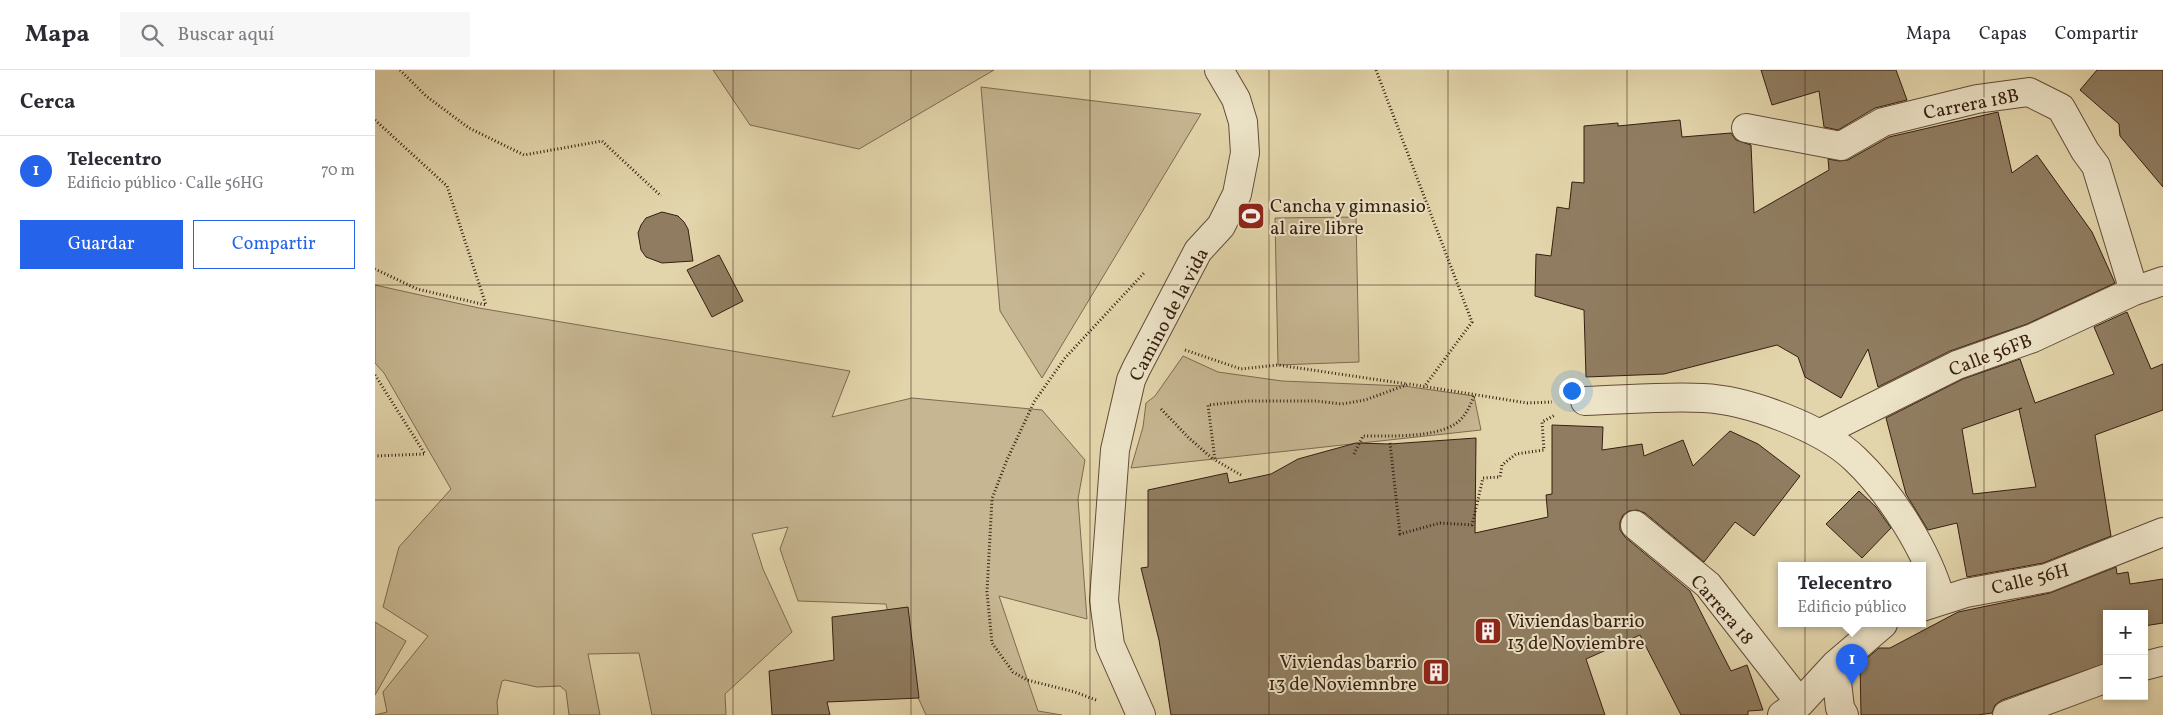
<!DOCTYPE html>
<html lang="es">
<head>
<meta charset="utf-8">
<style>
  :root { --surface:#fff; --page:#f7f7f7; --text:#2b2b33; --muted:#7c7c81; --line:#e1e1e2; --accent:#2563eb }
  body { margin:0; font-family:Vollkorn,serif; background:var(--page); color:var(--text) }
  .controls { position:absolute; right:15px; bottom:15px; display:grid; overflow:hidden; border-radius:0px; box-shadow:0 2px 8px #0003 }
  .controls button { width:45px; height:45px; display:grid; place-items:center; padding:0; border:0; border-bottom:1px solid var(--line); background:var(--surface); color:var(--text); font:25px sans-serif }
  .you { position:absolute; left:1196px; top:320px; width:18px; height:18px; margin:-12px; border:4px solid #fff; border-radius:50%; background:#1a73e8; box-shadow:0 0 0 8px #1a73e833 }
  .badge { display:grid; place-items:center; width:32px; height:32px; border-radius:50%; background:var(--accent); color:#fff; font-size:16px; font-weight:700 }
  .pin { position:absolute; translate:-50% -41px; filter:drop-shadow(0 1px 2px #0008) }
  .pin::after { content:''; position:absolute; top:26px; width:18px; height:15px; background:inherit; clip-path:polygon(0 0,100% 0,50% 100%) }
  .popup { position:absolute; left:1403px; top:492px; width:148px; height:65px; box-sizing:border-box; display:grid; place-content:center; border-radius:0px; background:var(--surface); filter:drop-shadow(0 1px 4px #0005); font-size:16px; white-space:nowrap; color:var(--muted) }
  .popup b { font-size:19px; color:var(--text) }
  .popup::after { content:''; position:absolute; left:50%; top:100%; margin-left:-10px; border:10px solid transparent; border-top-color:var(--surface) }
  .list { margin:0; padding:0; list-style:none }
  h2 { display:flex; justify-content:space-between; align-items:center; height:65px; margin:0; padding:0 20px; font-size:21px }
  h2 small { font-size:16px; font-weight:400; color:var(--muted) }
  .list li { display:grid; grid-template-columns:32px 1fr auto; gap:15px; align-items:center; box-sizing:border-box; height:70px; padding:0 20px; border-top:1px solid var(--line) }
  .list b { display:block; font-size:19px; white-space:nowrap }
  .list p { margin:0; font-size:16px; white-space:nowrap; color:var(--muted) }
  .list em { font-size:16px; font-style:normal; color:var(--muted) }
  .actions { display:flex; gap:10px; padding:15px 20px }
  .actions a { flex:1; padding:11px 0; border:1px solid var(--accent); border-radius:0px; text-align:center; font-size:18px; color:var(--accent) }
  .actions .main { background:var(--accent); color:#fff }
  .icon { flex:none; width:28px; height:28px; fill:none; stroke:currentColor; stroke-width:2; stroke-linecap:round; stroke-linejoin:round }
  .map { position:relative; flex:none; width:1788px; height:645px; overflow:hidden }
  header { display:flex; align-items:center; gap:30px; box-sizing:border-box; height:70px; padding:0 25px; background:var(--surface); border-bottom:1px solid var(--line) }
  header strong { font-size:24px }
  nav { display:flex; gap:28px; margin-inline-start:auto; font-size:18px }
  .search { width:350px; height:45px; background:var(--page); display:flex; align-items:center; gap:12px; box-sizing:border-box; padding:0 18px; border-radius:0px; color:var(--muted); font-size:19px }
  main { display:flex }
  aside { flex:1; background:var(--surface) }
  .map>svg:first-child { display:block }
  .green { fill:#c6b691; stroke:#7e6a51 }
  .building { fill:#907d61; stroke:#371e11; fill-rule:evenodd }
  .lines { fill:none; stroke-linecap:round; stroke-linejoin:round }
  .minor-casing { stroke:#624c38; stroke-width:30 }
  .path { stroke:#371e11; stroke-width:3; stroke-dasharray:1 2.5; stroke-linecap:butt }
  .minor { stroke:#ede4c8; stroke-width:28 }
  .grid { fill:none; stroke:#371e11; stroke-width:1; stroke-opacity:0.55 }
  .labels { text-anchor:middle; stroke-width:4; stroke-linejoin:round; paint-order:stroke }
  .street-label { font-size:19px; fill:#371e11; stroke:#ede4c8 }
  .poi-label { font-size:19px; fill:#371e11; stroke:#ede4c8; text-anchor:start }
</style>
</head>
<body>
<header>
<strong>Mapa</strong>
<div class="search"><svg class="icon" aria-label="search" viewBox="0 0 24 24"><circle cx="10" cy="10" r="6"/><path d="M15 15l6 6"/></svg>Buscar aquí</div>
<nav><a>Mapa</a><a>Capas</a><a>Compartir</a></nav>
</header>
<main>
<aside>
<h2>Cerca<small></small></h2>
<ul class="list">
<li><span class="badge">1</span><div><b>Telecentro</b><p>Edificio público · Calle 56HG</p></div><em>70 m</em></li>
</ul>
<div class="actions"><a class="main">Guardar</a><a>Compartir</a></div>
</aside>
<div class="map">
<svg width="1788" height="645" viewBox="0 0 1788 645">
  <rect width="100%" height="100%" fill="#e3d5ab"/>
  <filter id="stains"><feTurbulence type="fractalNoise" baseFrequency=".004" numOctaves="4"/><feColorMatrix values="0 0 0 0 .2 0 0 0 0 .09 0 0 0 0 .02 0 0 0 .5 -.17"/></filter>
  <radialGradient id="worn" r=".72"><stop offset=".6" stop-color="#630" stop-opacity="0"/><stop offset="1" stop-color="#630" stop-opacity=".3"/></radialGradient>
  <path class="green" d="M 338,0 L 619,0 L 484,79 L 375,55 Z
    M 606,17 L 826,44 L 667,308 L 625,241 Z
    M 981,147 L 984,292 L 903,295 L 900,148 Z
    M 0,215 L 104,238 L 475,301 L 457,347 L 537,328 L 667,340 L 710,390 L 703,429 L 712,549 L 624,526 L 663,641 L 687,645 L 551,645 L 521,579 L 511,534 L 423,531 L 405,479 L 413,457 L 377,464 L 388,499 L 417,562 L 350,624 L 351,645 L 277,645 L 264,583 L 213,584 L 225,645 L 194,645 L 191,621 L 185,616 L 162,617 L 130,610 L 127,611 L 122,632 L 123,645 L 0,645 L 12,642 L 8,622 L 53,566 L 8,537 L 24,477 L 76,419 L 9,303 L 0,293 Z
    M 808,286 L 843,302 L 907,311 L 1029,316 L 1099,326 L 1106,360 L 756,398 L 768,357 L 771,333 L 780,326 Z
    M 0,552 L 31,571 L 0,625 Z"/>
  <path class="building" d="M 1386,0 L 1521,0 L 1532,30 L 1500,38 L 1463,60 L 1449,57 L 1444,21 L 1397,35 Z
    M 1722,0 L 1788,0 L 1788,117 L 1745,66 L 1744,54 L 1705,20 Z
    M 1623,42 L 1637,103 L 1662,85 L 1717,162 L 1740,213 L 1652,254 L 1575,281 L 1503,317 L 1493,279 L 1466,328 L 1430,307 L 1423,287 L 1402,275 L 1289,304 L 1211,307 L 1209,240 L 1160,226 L 1161,184 L 1176,186 L 1182,137 L 1194,139 L 1197,112 L 1209,113 L 1209,56 L 1243,53 L 1243,56 L 1305,50 L 1307,67 L 1356,63 L 1361,70 L 1376,75 L 1379,143 L 1454,100 L 1453,89 L 1464,91 L 1473,90 L 1514,67 Z
    M 287,142 L 303,146 L 309,152 L 313,159 L 318,191 L 287,193 L 271,187 L 266,180 L 263,163 L 266,155 L 271,148 Z
    M 344,185 L 368,231 L 337,247 L 312,200 Z
    M 1752,242 L 1776,299 L 1788,294 L 1788,340 L 1720,365 L 1736,466 L 1668,493 L 1592,507 L 1582,453 L 1553,460 L 1531,424 L 1511,348 L 1588,309 L 1645,289 L 1660,333 L 1739,304 L 1719,257 ZM 1647,338 L 1644,339 L 1661,417 L 1598,424 L 1587,359 Z
    M 1177,355 L 1228,357 L 1227,380 L 1267,374 L 1269,386 L 1308,370 L 1318,396 L 1355,361 L 1383,374 L 1425,406 L 1379,466 L 1360,452 L 1329,492 L 1270,443 L 1262,440 L 1254,441 L 1248,445 L 1245,452 L 1245,460 L 1250,467 L 1315,521 L 1356,601 L 1372,595 L 1388,640 L 1373,641 L 1373,645 L 1306,645 L 1265,565 L 1211,589 L 1230,645 L 796,645 L 784,570 L 766,498 L 773,497 L 773,420 L 852,403 L 854,413 L 896,404 L 923,389 L 981,373 L 1015,374 L 1101,368 L 1100,463 L 1173,447 L 1171,425 L 1177,424 Z
    M 1484,421 L 1501,437 L 1516,458 L 1487,488 L 1451,454 Z
    M 1741,497 L 1742,504 L 1753,502 L 1755,514 L 1788,509 L 1788,553 L 1769,556 L 1769,544 L 1732,544 L 1732,593 L 1627,630 L 1620,635 L 1617,643 L 1602,645 L 1486,645 L 1485,594 L 1504,578 L 1515,578 L 1583,542 L 1675,523 Z
    M 533,537 L 544,628 L 452,632 L 455,645 L 397,645 L 394,601 L 459,590 L 457,547 Z"/>
  <g class="lines">
    <g class="minor-casing">
      <path id="minor" d="M 1371,58 L 1466,76 L 1508,52 L 1602,29 L 1654,22 L 1686,38 L 1710,81 L 1721,96 L 1759,221
        M 1210,331 C 1249,330 1289,326 1328,328 C 1373,330 1448,358 1480,389 C 1516,423 1553,482 1566,530
        M 1446,363 L 1582,295 L 1658,268 L 1759,221 L 1788,211
        M 1260,455 L 1333,515 L 1425,633
        M 1547,537 L 1591,523 L 1672,508 L 1788,462
        M 1460,595 L 1465,638 L 1469,645
        M 1769,596 L 1788,591
        M 766,645 L 735,575 L 729,530 L 740,380 L 756,310 L 761,299 L 823,181 L 846,156 L 862,124 L 870,83 L 868,52 L 861,29 L 844,0
        M 1407,645 L 1425,633 L 1460,595 L 1508,554
        M 1632,645 L 1732,608"/>
    </g>
    <path class="path" d="M 25,0 L 51,26 L 94,58 L 149,85 L 227,71 L 286,126
      M 1001,0 L 1097,252 L 1049,317
      M 0,50 L 72,116 L 111,235 L 42,219 L 0,199
      M 810,280 L 866,299 L 903,295 L 1032,314
      M 0,305 L 50,384 L 0,386
      M 786,339 L 814,368 L 839,390
      M 1015,373 L 1025,464 L 1065,453 L 1097,455 L 1108,408 L 1125,407 L 1127,395 L 1141,384 L 1169,380 L 1167,352 L 1180,345
      M 979,384 L 988,366 C 1013,366 1059,368 1080,354 C 1090,348 1095,336 1099,326
      M 866,405 L 840,390 L 833,335 L 872,331 L 941,331 L 967,334 L 990,330 L 1034,314 L 1152,333 L 1177,332
      M 721,630 L 700,622 L 652,610 L 638,602 L 617,573 L 612,522 L 617,429 L 631,392 L 659,332 L 690,288 L 769,203"/>
    <use href="#minor" class="minor"/>
  </g>
  <path class="grid" d="M 179,0 L 179,645M 358,0 L 358,645M 536,0 L 536,645M 715,0 L 715,645M 894,0 L 894,645M 1073,0 L 1073,645M 1252,0 L 1252,645M 1430,0 L 1430,645M 1609,0 L 1609,645M 0,215 L 1788,215M 0,430 L 1788,430"/>
  <defs>
    <g id="stadium-square" transform="scale(1.4375)"><rect x="-9" y="-9" width="18" height="18" rx="4" fill="#8f2418" stroke="#ede4c8"/><path d="M0-5a6.5 5 0 1 0 0 10a6.5 5 0 1 0 0-10ZM-3.5-1.8h7v3.6h-7Z" fill="#fff"/></g>
    <g id="building-square" transform="scale(1.4375)"><rect x="-9" y="-9" width="18" height="18" rx="4" fill="#8f2418" stroke="#ede4c8"/><path d="M-4-6H4V6H1V3H-1V6H-4ZM-2.5-4.3h1.7v1.8h-1.7ZM.8-4.3h1.7v1.8H.8ZM-2.5-1h1.7V.8h-1.7ZM.8-1h1.7V.8H.8Z" fill="#fff"/></g>
  </defs>
  <g fill-rule="evenodd">
    <use href="#stadium-square" x="876" y="146"/>
    <use href="#building-square" x="1113" y="561"/>
    <use href="#building-square" x="1061" y="602"/>
  </g>
  <g class="labels">
    <g class="street-label">
      <text transform="translate(1596 33) rotate(-11)" y="7">Carrera 18B</text>
      <text transform="translate(793 244) rotate(-62)" y="7">Camino de la vida</text>
      <text transform="translate(1615 284) rotate(-21)" y="7">Calle 56FB</text>
      <text transform="translate(1655 508) rotate(-14)" y="7">Calle 56H</text>
      <text transform="translate(1348 539) rotate(49)" y="7">Carrera 18</text>
    </g>
    <g class="poi-label">
      <text x="895" y="142">Cancha y gimnasio<tspan x="895" dy="22">al aire libre</tspan></text>
      <text x="1132" y="557">Viviendas barrio<tspan x="1132" dy="22">13 de Noviembre</tspan></text>
      <text x="1042" y="598" text-anchor="end">Viviendas barrio<tspan x="1042" dy="22">13 de Noviemnbre</tspan></text>
    </g>
  </g>
  <rect width="100%" height="100%" filter="url(#stains)"/>
  <rect width="100%" height="100%" fill="url(#worn)"/>
</svg>
<div class="controls">
<button>+</button>
<button>−</button>
</div>
<div class="you"></div>
<div class="pin badge" style="left:1477px;top:615px">1</div>
<div class="popup"><b>Telecentro</b>Edificio público</div>
</div>
</main>
</body>
</html>
